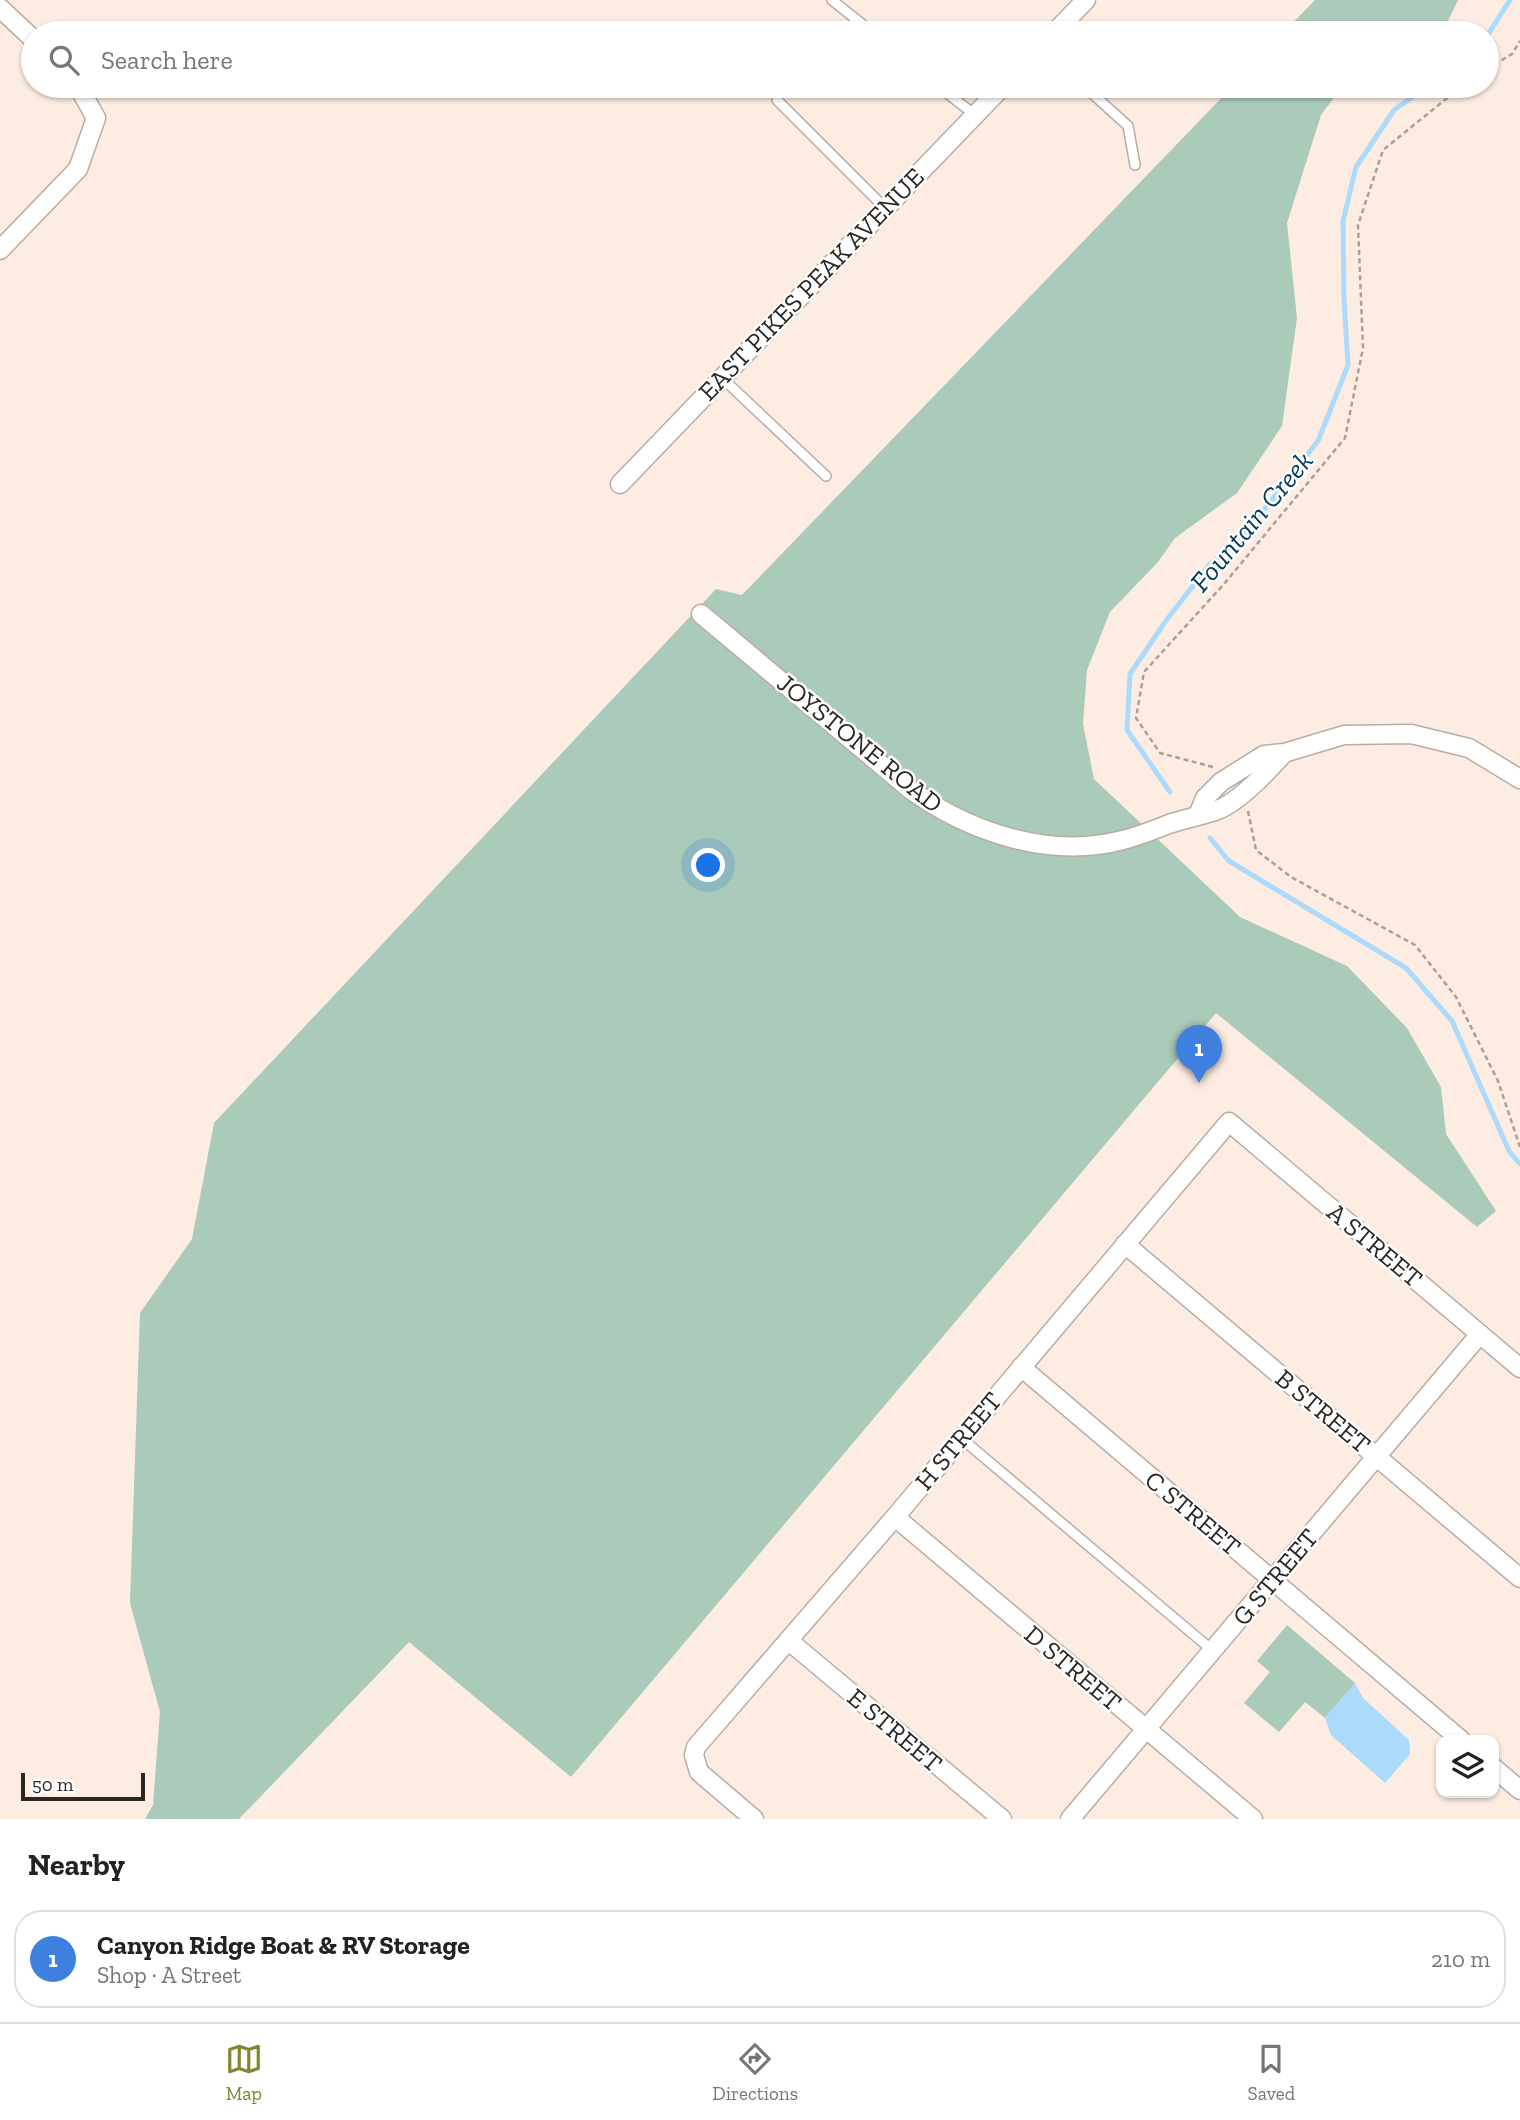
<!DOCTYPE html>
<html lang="en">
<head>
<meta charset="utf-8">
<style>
  :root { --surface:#fff; --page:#f2f2f2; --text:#222; --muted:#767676; --line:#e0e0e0; --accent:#828530 }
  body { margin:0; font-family:"Zilla Slab",serif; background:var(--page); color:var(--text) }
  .controls { position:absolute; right:21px; bottom:21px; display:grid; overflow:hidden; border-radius:14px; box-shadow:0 2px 5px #0004 }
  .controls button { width:63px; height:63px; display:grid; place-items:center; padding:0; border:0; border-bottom:2px solid var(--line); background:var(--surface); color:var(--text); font:35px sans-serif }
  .scale { position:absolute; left:21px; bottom:18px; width:124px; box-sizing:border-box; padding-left:7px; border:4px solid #2c2622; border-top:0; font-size:19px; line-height:24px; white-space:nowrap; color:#2c2622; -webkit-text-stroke:5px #fff; paint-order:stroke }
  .you { position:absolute; left:709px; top:866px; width:24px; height:24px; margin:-18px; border:5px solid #fff; border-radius:50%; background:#1a73e8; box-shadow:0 0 0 10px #1a73e833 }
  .badge { display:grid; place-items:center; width:46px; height:46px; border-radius:50%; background:var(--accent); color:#fff; font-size:23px; font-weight:700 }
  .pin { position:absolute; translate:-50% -58px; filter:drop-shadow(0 2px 4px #0008) }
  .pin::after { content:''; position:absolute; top:37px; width:24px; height:21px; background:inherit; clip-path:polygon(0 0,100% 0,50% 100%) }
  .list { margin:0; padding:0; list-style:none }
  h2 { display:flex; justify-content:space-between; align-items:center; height:91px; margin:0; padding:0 28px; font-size:30px }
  h2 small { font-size:23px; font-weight:400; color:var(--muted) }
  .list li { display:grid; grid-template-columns:46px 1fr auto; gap:21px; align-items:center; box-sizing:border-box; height:98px; margin:0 14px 14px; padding:0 14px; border:2px solid var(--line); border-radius:28px }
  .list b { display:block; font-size:26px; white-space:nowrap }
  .list p { margin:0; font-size:23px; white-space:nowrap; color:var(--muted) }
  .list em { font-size:23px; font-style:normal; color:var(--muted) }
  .icon { flex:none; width:38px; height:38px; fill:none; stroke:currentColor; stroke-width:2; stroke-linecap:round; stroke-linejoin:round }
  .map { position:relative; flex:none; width:1520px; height:1819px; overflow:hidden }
  .search { position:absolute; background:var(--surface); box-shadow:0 2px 5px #0004; left:21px; right:21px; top:21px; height:77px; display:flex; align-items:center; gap:18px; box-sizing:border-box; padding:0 24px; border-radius:38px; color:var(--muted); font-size:26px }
  .sheet { height:203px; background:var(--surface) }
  nav { display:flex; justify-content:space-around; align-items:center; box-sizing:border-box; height:98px; border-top:2px solid var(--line); background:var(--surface); font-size:19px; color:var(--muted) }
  nav a { display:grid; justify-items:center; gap:4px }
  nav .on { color:var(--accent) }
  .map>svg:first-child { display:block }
  .green { fill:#aacaba }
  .water { fill:#acdafb }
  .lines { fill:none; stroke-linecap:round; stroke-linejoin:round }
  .stream { stroke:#acdafb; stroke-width:5 }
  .lane-casing { stroke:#bbaca1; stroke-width:12 }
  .street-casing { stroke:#bbaca1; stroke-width:21 }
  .path { stroke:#ab9f97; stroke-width:2.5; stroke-dasharray:5 3.5; stroke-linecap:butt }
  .lane { stroke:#fff; stroke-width:9 }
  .street { stroke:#fff; stroke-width:18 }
  .labels { text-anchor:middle; stroke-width:5; stroke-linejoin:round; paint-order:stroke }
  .street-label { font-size:26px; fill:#2c2622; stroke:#fff }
  .water-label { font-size:28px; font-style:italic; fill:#003959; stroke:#fff }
</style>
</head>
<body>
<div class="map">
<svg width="1520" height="1819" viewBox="0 0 1520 1819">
  <rect width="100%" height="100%" fill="#fcece1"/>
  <path class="green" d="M 1315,0 L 1458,0 L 1446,25 L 1426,33 L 1283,33 Z
    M 1233,86 L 1343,86 L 1321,115 L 1287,223 L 1297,318 L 1282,426 L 1237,493 L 1175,538 L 1158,562 L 1110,612 L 1087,670 L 1083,724 L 1094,779 L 1240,917 L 1347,966 L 1407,1028 L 1441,1087 L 1446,1134 L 1496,1211 L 1477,1227 L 1216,1013 L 571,1777 L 409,1642 L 239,1819 L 145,1819 L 153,1805 L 160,1712 L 130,1603 L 140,1313 L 192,1239 L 214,1123 L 716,589 L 742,595 Z
    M 1287,1625 L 1355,1683 L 1325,1718 L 1305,1702 L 1279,1732 L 1244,1703 L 1270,1672 L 1257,1661 Z"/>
  <path class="water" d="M 1355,1683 L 1363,1698 L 1409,1740 L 1410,1754 L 1385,1783 L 1331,1735 L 1325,1718 Z"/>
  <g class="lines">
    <path class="stream" d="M 1487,36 L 1510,0
      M 1170,792 L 1127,730 L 1130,674 L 1165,622 L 1210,564 L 1241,539 L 1318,441 L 1348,365 L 1344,299 L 1343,221 L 1356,167 L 1394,110 L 1428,86
      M 1210,838 L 1229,861 L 1406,968 L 1452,1021 L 1509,1151 L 1520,1164"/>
    <g class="lane-casing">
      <path id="lane" d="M 832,0 L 873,33
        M 938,86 L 975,115
        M 1084,86 L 1128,126 L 1135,165
        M 777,100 L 885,208
        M 721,377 L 826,476
        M 961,1438 L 1212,1650"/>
    </g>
    <g class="street-casing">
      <path id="street" d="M 0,8 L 33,39
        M 1054,33 L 1086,0
        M 0,250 L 78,169 L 96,118 L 78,86
        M 620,484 L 1003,86
        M 701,614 L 911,790 C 971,833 1050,859 1123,840 C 1139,836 1154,830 1169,824 C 1184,819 1200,816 1215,811 C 1237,804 1269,770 1284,753
        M 1198,815 L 1205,798 L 1221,782 L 1264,755 L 1284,753 L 1344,735 L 1411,734 L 1469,748 L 1520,779
        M 1125,1244 L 1520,1578
        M 1021,1367 L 1461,1740
        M 895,1517 L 1253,1819
        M 789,1641 L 1002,1819
        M 1494,1768 L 1520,1790
        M 754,1819 L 699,1772 L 694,1755 L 696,1747 L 895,1517 L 1229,1122 L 1520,1368
        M 1070,1819 L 1480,1334"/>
    </g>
    <path class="path" d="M 1487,69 L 1512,54 L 1520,41
      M 1213,767 L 1160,753 L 1136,718 L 1144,672 L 1224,584 L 1345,438 L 1363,348 L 1358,225 L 1383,150 L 1462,86
      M 1248,811 L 1256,850 L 1291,877 L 1415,945 L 1456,997 L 1498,1081 L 1520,1147"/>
    <use href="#lane" class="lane"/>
    <use href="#street" class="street"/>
  </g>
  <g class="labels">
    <g class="street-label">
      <text transform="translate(811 284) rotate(-46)" y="9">EAST PIKES PEAK AVENUE</text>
      <text transform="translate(860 743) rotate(39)" y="9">JOYSTONE ROAD</text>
      <text transform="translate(1375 1245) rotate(40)" y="9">A STREET</text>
      <text transform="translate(1323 1411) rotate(40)" y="9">B STREET</text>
      <text transform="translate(958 1441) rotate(-50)" y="9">H STREET</text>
      <text transform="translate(1193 1513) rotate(40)" y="9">C STREET</text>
      <text transform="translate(1275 1577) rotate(-50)" y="9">G STREET</text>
      <text transform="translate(1073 1668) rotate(40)" y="9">D STREET</text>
      <text transform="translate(895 1730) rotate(40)" y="9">E STREET</text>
    </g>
    <g class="water-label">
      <text transform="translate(1251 521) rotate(-50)" y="10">Fountain Creek</text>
    </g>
  </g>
</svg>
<div class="controls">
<button><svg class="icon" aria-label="layers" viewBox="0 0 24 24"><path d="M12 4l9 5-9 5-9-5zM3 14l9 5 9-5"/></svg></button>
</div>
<div class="scale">50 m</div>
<div class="you"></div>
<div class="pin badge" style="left:1199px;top:1083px;background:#3f7fe0">1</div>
<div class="search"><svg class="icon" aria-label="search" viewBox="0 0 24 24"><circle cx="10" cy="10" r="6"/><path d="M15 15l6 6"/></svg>Search here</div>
</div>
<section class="sheet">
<h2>Nearby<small></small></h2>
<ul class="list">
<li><span class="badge" style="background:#3f7fe0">1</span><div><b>Canyon Ridge Boat &amp; RV Storage</b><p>Shop · A Street</p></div><em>210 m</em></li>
</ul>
</section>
<nav>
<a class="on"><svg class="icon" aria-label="map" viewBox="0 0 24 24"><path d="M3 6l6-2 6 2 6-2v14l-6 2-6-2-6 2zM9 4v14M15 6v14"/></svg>Map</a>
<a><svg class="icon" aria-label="directions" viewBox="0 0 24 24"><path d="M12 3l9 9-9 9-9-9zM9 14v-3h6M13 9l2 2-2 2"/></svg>Directions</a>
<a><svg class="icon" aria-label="saved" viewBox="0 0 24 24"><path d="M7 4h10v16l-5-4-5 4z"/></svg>Saved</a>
</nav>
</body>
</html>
